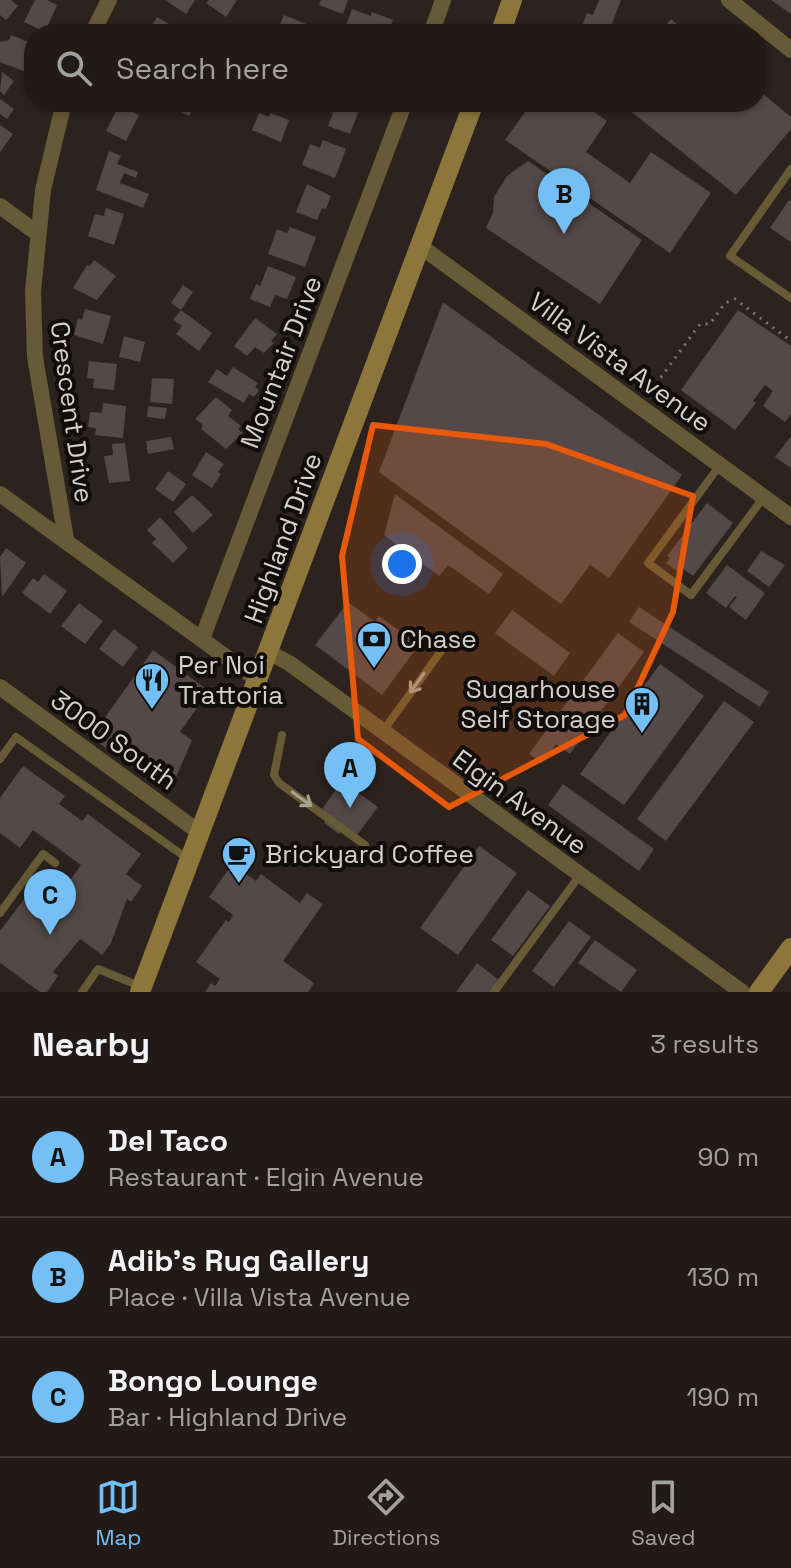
<!DOCTYPE html>
<html lang="en">
<head>
<meta charset="utf-8">
<style>
  :root { --surface:#211a16; --page:#2d2723; --text:#f1f3f6; --muted:#a2a1a1; --line:#3e3835; --accent:#74c0f6 }
  body { margin:0; font-family:"Space Grotesk",sans-serif; background:var(--page); color:var(--text) }
  .you { position:absolute; left:402px; top:564px; width:28px; height:28px; margin:-20px; border:6px solid #fff; border-radius:50%; background:#1a73e8; box-shadow:0 0 0 12px #1a73e833 }
  .badge { display:grid; place-items:center; width:52px; height:52px; border-radius:50%; background:var(--accent); color:#111; font-size:26px; font-weight:700 }
  .pin { position:absolute; translate:-50% -66px; filter:drop-shadow(0 2px 4px #0008) }
  .pin::after { content:''; position:absolute; top:42px; width:28px; height:24px; background:inherit; clip-path:polygon(0 0,100% 0,50% 100%) }
  .list { margin:0; padding:0; list-style:none }
  h2 { display:flex; justify-content:space-between; align-items:center; height:104px; margin:0; padding:0 32px; font-size:34px }
  h2 small { font-size:26px; font-weight:400; color:var(--muted) }
  .list li { display:grid; grid-template-columns:52px 1fr auto; gap:24px; align-items:center; box-sizing:border-box; height:120px; padding:0 32px; border-top:2px solid var(--line) }
  .list b { display:block; font-size:30px; white-space:nowrap }
  .list p { margin:0; font-size:26px; white-space:nowrap; color:var(--muted) }
  .list em { font-size:26px; font-style:normal; color:var(--muted) }
  .icon { flex:none; width:44px; height:44px; fill:none; stroke:currentColor; stroke-width:2; stroke-linecap:round; stroke-linejoin:round }
  .map { position:relative; flex:none; width:791px; height:992px; overflow:hidden }
  .search { position:absolute; background:var(--surface); box-shadow:0 2px 6px #0004; left:24px; right:24px; top:24px; height:88px; display:flex; align-items:center; gap:20px; box-sizing:border-box; padding:0 28px; border-radius:32px; color:var(--muted); font-size:30px }
  .sheet { height:464px; background:var(--surface) }
  nav { display:flex; justify-content:space-around; align-items:center; box-sizing:border-box; height:112px; border-top:2px solid var(--line); background:var(--surface); font-size:22px; color:var(--muted) }
  nav a { display:grid; justify-items:center; gap:4px }
  nav .on { color:var(--accent) }
  .map>svg:first-child { display:block }
  .building { fill:#544848 }
  .lines { fill:none; stroke-linecap:round; stroke-linejoin:round }
  .path { stroke:#7e7772; stroke-width:3; stroke-dasharray:2 6; stroke-linecap:butt }
  .service { stroke:#675a36; stroke-width:8 }
  .minor { stroke:#675a36; stroke-width:16 }
  .secondary { stroke:#8c763c; stroke-width:20 }
  .oneway { stroke:#a9a190 }
  .marked { fill:#e8590c; fill-opacity:0.2; stroke:#e8590c; stroke-width:6; stroke-linejoin:round }
  .labels { text-anchor:middle; stroke-width:8; stroke-linejoin:round; paint-order:stroke }
  .street-label { font-size:26px; fill:#d5d0cc; stroke:#110d0b }
  .poi-label { font-size:26px; fill:#d5d0cc; stroke:#110d0b; text-anchor:start }
</style>
</head>
<body>
<div class="map">
<svg width="791" height="992" viewBox="0 0 791 992">
  <rect width="100%" height="100%" fill="#2c231e"/>
  <path class="building" d="M 0,0 L 11,0 L 18,6 L 6,20 L 0,15 Z
    M 35,0 L 47,0 L 57,5 L 45,32 L 24,22 Z
    M 165,0 L 195,0 L 186,14 Z
    M 209,0 L 237,0 L 226,17 L 206,3 Z
    M 321,0 L 348,0 L 343,14 L 319,5 Z
    M 599,0 L 621,0 L 608,34 L 579,34 L 587,13 L 593,15 Z
    M 771,0 L 791,0 L 791,14 Z
    M 352,9 L 371,16 L 372,12 L 393,20 L 387,34 L 343,33 Z
    M 284,15 L 331,34 L 276,34 Z
    M 157,17 L 176,28 L 173,34 L 147,34 Z
    M 671,19 L 688,34 L 658,34 Z
    M 11,35 L 34,44 L 34,66 L 31,74 L 0,62 L 0,42 L 9,40 Z
    M 2,72 L 14,81 L 4,95 L 0,91 Z
    M 757,89 L 791,117 L 791,129 L 736,195 L 619,102 L 757,102 Z
    M 0,99 L 14,109 L 7,119 L 0,114 Z
    M 171,102 L 196,102 L 189,116 L 169,106 Z
    M 330,102 L 352,102 L 361,105 L 350,134 L 328,126 L 333,113 L 327,110 Z
    M 532,102 L 580,102 L 607,121 L 586,152 L 630,183 L 651,152 L 711,193 L 670,253 L 505,140 Z
    M 119,105 L 139,115 L 126,141 L 106,131 Z
    M 259,113 L 269,117 L 270,113 L 289,120 L 281,142 L 252,130 Z
    M 0,125 L 13,134 L 0,152 Z
    M 323,140 L 346,149 L 335,178 L 302,165 L 310,144 L 320,148 Z
    M 109,151 L 121,156 L 117,164 L 138,172 L 136,178 L 124,173 L 120,183 L 149,194 L 143,208 L 96,190 Z
    M 528,161 L 642,240 L 600,304 L 486,228 L 493,212 L 494,197 L 507,176 Z
    M 307,184 L 331,196 L 326,209 L 322,208 L 317,220 L 296,212 Z
    M 789,200 L 791,202 L 791,242 L 770,228 Z
    M 106,208 L 124,214 L 114,245 L 88,236 L 95,214 L 104,216 Z
    M 290,227 L 316,237 L 305,267 L 268,254 L 277,229 L 287,233 Z
    M 94,260 L 116,276 L 97,300 L 73,288 L 87,265 L 90,266 Z
    M 268,266 L 296,277 L 287,299 L 275,295 L 270,307 L 250,299 L 256,284 L 260,286 Z
    M 183,285 L 193,292 L 181,310 L 171,303 Z
    M 443,302 L 682,475 L 609,578 L 590,565 L 561,604 L 379,472 Z
    M 85,309 L 111,316 L 103,344 L 74,335 L 78,318 L 82,320 Z
    M 181,310 L 212,333 L 199,351 L 176,334 L 182,326 L 173,320 Z
    M 738,310 L 791,346 L 791,414 L 785,422 L 763,406 L 773,391 L 765,385 L 753,401 L 756,403 L 735,430 L 681,390 Z
    M 255,318 L 277,334 L 271,341 L 274,343 L 264,353 L 255,347 L 247,356 L 234,346 Z
    M 124,336 L 145,342 L 140,362 L 119,357 Z
    M 89,361 L 117,364 L 114,390 L 93,388 L 94,379 L 87,378 Z
    M 233,367 L 258,383 L 255,387 L 259,390 L 254,397 L 249,394 L 244,403 L 208,382 L 217,369 L 227,376 Z
    M 152,378 L 174,379 L 172,404 L 150,402 Z
    M 216,397 L 232,410 L 228,416 L 241,426 L 238,429 L 243,433 L 226,449 L 201,429 L 203,425 L 195,419 Z
    M 103,403 L 126,406 L 123,438 L 95,435 L 96,428 L 88,427 L 90,412 L 102,413 Z
    M 148,406 L 167,408 L 165,419 L 147,417 Z
    M 791,436 L 791,468 L 775,457 Z
    M 171,437 L 174,449 L 148,454 L 146,441 Z
    M 125,443 L 130,481 L 109,483 L 104,456 L 113,455 L 112,444 Z
    M 206,452 L 224,464 L 218,472 L 221,474 L 212,488 L 192,475 Z
    M 168,471 L 186,484 L 173,502 L 155,489 Z
    M 395,494 L 503,574 L 489,594 L 448,565 L 439,576 L 384,535 Z
    M 192,495 L 213,515 L 193,533 L 174,512 Z
    M 707,503 L 733,523 L 693,576 L 681,567 L 678,572 L 666,563 L 670,558 L 667,556 Z
    M 160,517 L 188,548 L 173,563 L 152,543 L 156,539 L 147,530 Z
    M 6,548 L 26,563 L 2,597 L 0,557 Z
    M 761,551 L 785,565 L 769,587 L 747,571 Z
    M 727,565 L 765,593 L 746,620 L 729,607 L 737,597 L 735,596 L 726,608 L 706,593 Z
    M 44,574 L 67,591 L 50,614 L 22,593 L 33,578 L 38,582 Z
    M 348,602 L 375,622 L 379,616 L 419,645 L 382,695 L 315,645 Z
    M 79,603 L 103,621 L 85,644 L 61,626 Z
    M 639,607 L 769,692 L 760,707 L 629,622 Z
    M 512,610 L 570,653 L 554,676 L 495,633 Z
    M 114,629 L 138,647 L 123,667 L 99,649 Z
    M 618,633 L 644,652 L 570,754 L 556,744 L 542,763 L 529,754 Z
    M 153,650 L 209,691 L 180,732 L 192,740 L 169,794 L 91,737 Z
    M 660,664 L 704,696 L 624,805 L 580,774 Z
    M 724,701 L 754,722 L 666,841 L 637,819 Z
    M 23,766 L 65,796 L 59,804 L 82,821 L 88,814 L 141,854 L 126,874 L 142,886 L 131,902 L 127,899 L 111,943 L 102,955 L 80,939 L 53,972 L 58,976 L 47,992 L 40,992 L 0,963 L 0,931 L 34,886 L 55,901 L 81,865 L 33,830 L 20,848 L 0,833 L 0,798 Z
    M 342,781 L 378,807 L 357,835 L 345,826 L 339,834 L 324,823 L 330,815 L 322,809 Z
    M 563,784 L 654,849 L 639,871 L 548,805 Z
    M 479,846 L 517,873 L 458,955 L 420,928 Z
    M 232,864 L 256,881 L 261,874 L 300,903 L 307,893 L 323,904 L 283,961 L 314,983 L 308,992 L 205,992 L 211,983 L 215,986 L 220,979 L 196,962 L 226,920 L 229,922 L 233,915 L 209,897 Z
    M 528,890 L 550,906 L 513,956 L 491,940 Z
    M 569,921 L 591,937 L 554,987 L 532,971 Z
    M 595,940 L 637,970 L 621,992 L 578,963 Z
    M 477,963 L 499,980 L 490,992 L 456,992 Z"/>
  <g class="lines">
    <path class="path" d="M 656,384 L 700,324 L 710,324 L 725,303 L 735,299 L 791,341"/>
    <path class="service" d="M 791,169 L 730,256 L 791,298
      M 720,465 L 648,563 L 691,595 L 763,498
      M 383,731 L 452,636
      M 282,735 L 274,775 L 279,783 L 365,845
      M 0,759 L 16,737 L 188,859
      M 0,913 L 43,854 L 55,863
      M 82,992 L 98,969 L 142,987
      M 494,992 L 580,875"/>
    <path class="minor" d="M 729,0 L 791,50
      M 92,34 L 109,0
      M 431,34 L 443,0
      M 64,102 L 43,190 L 33,292 L 35,357 L 66,539
      M 0,206 L 37,233
      M 420,246 L 791,517
      M 0,494 L 258,680
      M 202,639 L 405,102
      M 268,652 L 289,663 L 742,992
      M 0,687 L 199,832"/>
    <path class="secondary" d="M 500,34 L 512,0
      M 140,992 L 474,102
      M 759,992 L 791,948"/>
  </g>
  <defs><path id="oneway-shaft" d="M-6 0H5M1.5-3L5.5 0L1.5 3" fill="none" stroke-width="1.6" stroke-linecap="round" stroke-linejoin="round" transform="scale(2)"/></defs>
  <g class="oneway">
    <use href="#oneway-shaft" transform="translate(417 683) rotate(126)"/>
    <use href="#oneway-shaft" transform="translate(302 799) rotate(36)"/>
  </g>
  <path class="marked" d="M 373,425 L 546,444 L 693,496 L 673,612 L 625,715 L 449,807 L 358,739 L 342,556 Z"/>
  <defs>
    <g id="bank-pin" transform="scale(1.8)"><path d="M0 17L-7.5 6A9.5 9.5 0 1 1 7.5 6Z" fill="#74c0f6" stroke="#110d0b"/><path d="M-6-4H6V4H-6ZM0-2.3a2.3 2.3 0 1 0 0 4.6a2.3 2.3 0 1 0 0-4.6Z" fill="#111"/></g>
    <g id="restaurant-pin" transform="scale(1.8)"><path d="M0 17L-7.5 6A9.5 9.5 0 1 1 7.5 6Z" fill="#74c0f6" stroke="#110d0b"/><path d="M-5-6h1v4h1v-4h1v4h1v-4h1v5L-1.5 .5V6h-2V.5L-5-1ZM5-6V6H3V1.5H1.5Q1.5-4 5-6Z" fill="#111"/></g>
    <g id="building-pin" transform="scale(1.8)"><path d="M0 17L-7.5 6A9.5 9.5 0 1 1 7.5 6Z" fill="#74c0f6" stroke="#110d0b"/><path d="M-4-6H4V6H1V3H-1V6H-4ZM-2.5-4.3h1.7v1.8h-1.7ZM.8-4.3h1.7v1.8H.8ZM-2.5-1h1.7V.8h-1.7ZM.8-1h1.7V.8H.8Z" fill="#111"/></g>
    <g id="cafe-pin" transform="scale(1.8)"><path d="M0 17L-7.5 6A9.5 9.5 0 1 1 7.5 6Z" fill="#74c0f6" stroke="#110d0b"/><path d="M-5.5-4.5H6V0H3Q3 3.5 0 3.5H-2.5Q-5.5 3.5-5.5 0ZM3-3.2v2h1.7v-2ZM-6 4.5H4V6H-6Z" fill="#111"/></g>
  </defs>
  <g fill-rule="evenodd">
    <use href="#bank-pin" x="374" y="639"/>
    <use href="#restaurant-pin" x="152" y="680"/>
    <use href="#building-pin" x="642" y="704"/>
    <use href="#cafe-pin" x="239" y="854"/>
  </g>
  <g class="labels">
    <g class="street-label">
      <text transform="translate(281 362) rotate(-69)" y="9">Mountair Drive</text>
      <text transform="translate(620 362) rotate(36)" y="9">Villa Vista Avenue</text>
      <text transform="translate(72 412) rotate(82)" y="9">Crescent Drive</text>
      <text transform="translate(283 538) rotate(-70)" y="9">Highland Drive</text>
      <text transform="translate(114 740) rotate(36)" y="9">3000 South</text>
      <text transform="translate(520 802) rotate(36)" y="9">Elgin Avenue</text>
    </g>
    <g class="poi-label">
      <text x="400" y="648">Chase</text>
      <text x="178" y="674">Per Noi<tspan x="178" dy="30">Trattoria</tspan></text>
      <text x="616" y="698" text-anchor="end">Sugarhouse<tspan x="616" dy="30">Self Storage</tspan></text>
      <text x="265" y="863">Brickyard Coffee</text>
    </g>
  </g>
</svg>
<div class="you"></div>
<div class="pin badge" style="left:350px;top:808px">A</div>
<div class="pin badge" style="left:564px;top:234px">B</div>
<div class="pin badge" style="left:50px;top:935px">C</div>
<div class="search"><svg class="icon" aria-label="search" viewBox="0 0 24 24"><circle cx="10" cy="10" r="6"/><path d="M15 15l6 6"/></svg>Search here</div>
</div>
<section class="sheet">
<h2>Nearby<small>3 results</small></h2>
<ul class="list">
<li><span class="badge">A</span><div><b>Del Taco</b><p>Restaurant · Elgin Avenue</p></div><em>90 m</em></li>
<li><span class="badge">B</span><div><b>Adib's Rug Gallery</b><p>Place · Villa Vista Avenue</p></div><em>130 m</em></li>
<li><span class="badge">C</span><div><b>Bongo Lounge</b><p>Bar · Highland Drive</p></div><em>190 m</em></li>
</ul>
</section>
<nav>
<a class="on"><svg class="icon" aria-label="map" viewBox="0 0 24 24"><path d="M3 6l6-2 6 2 6-2v14l-6 2-6-2-6 2zM9 4v14M15 6v14"/></svg>Map</a>
<a><svg class="icon" aria-label="directions" viewBox="0 0 24 24"><path d="M12 3l9 9-9 9-9-9zM9 14v-3h6M13 9l2 2-2 2"/></svg>Directions</a>
<a><svg class="icon" aria-label="saved" viewBox="0 0 24 24"><path d="M7 4h10v16l-5-4-5 4z"/></svg>Saved</a>
</nav>
</body>
</html>
